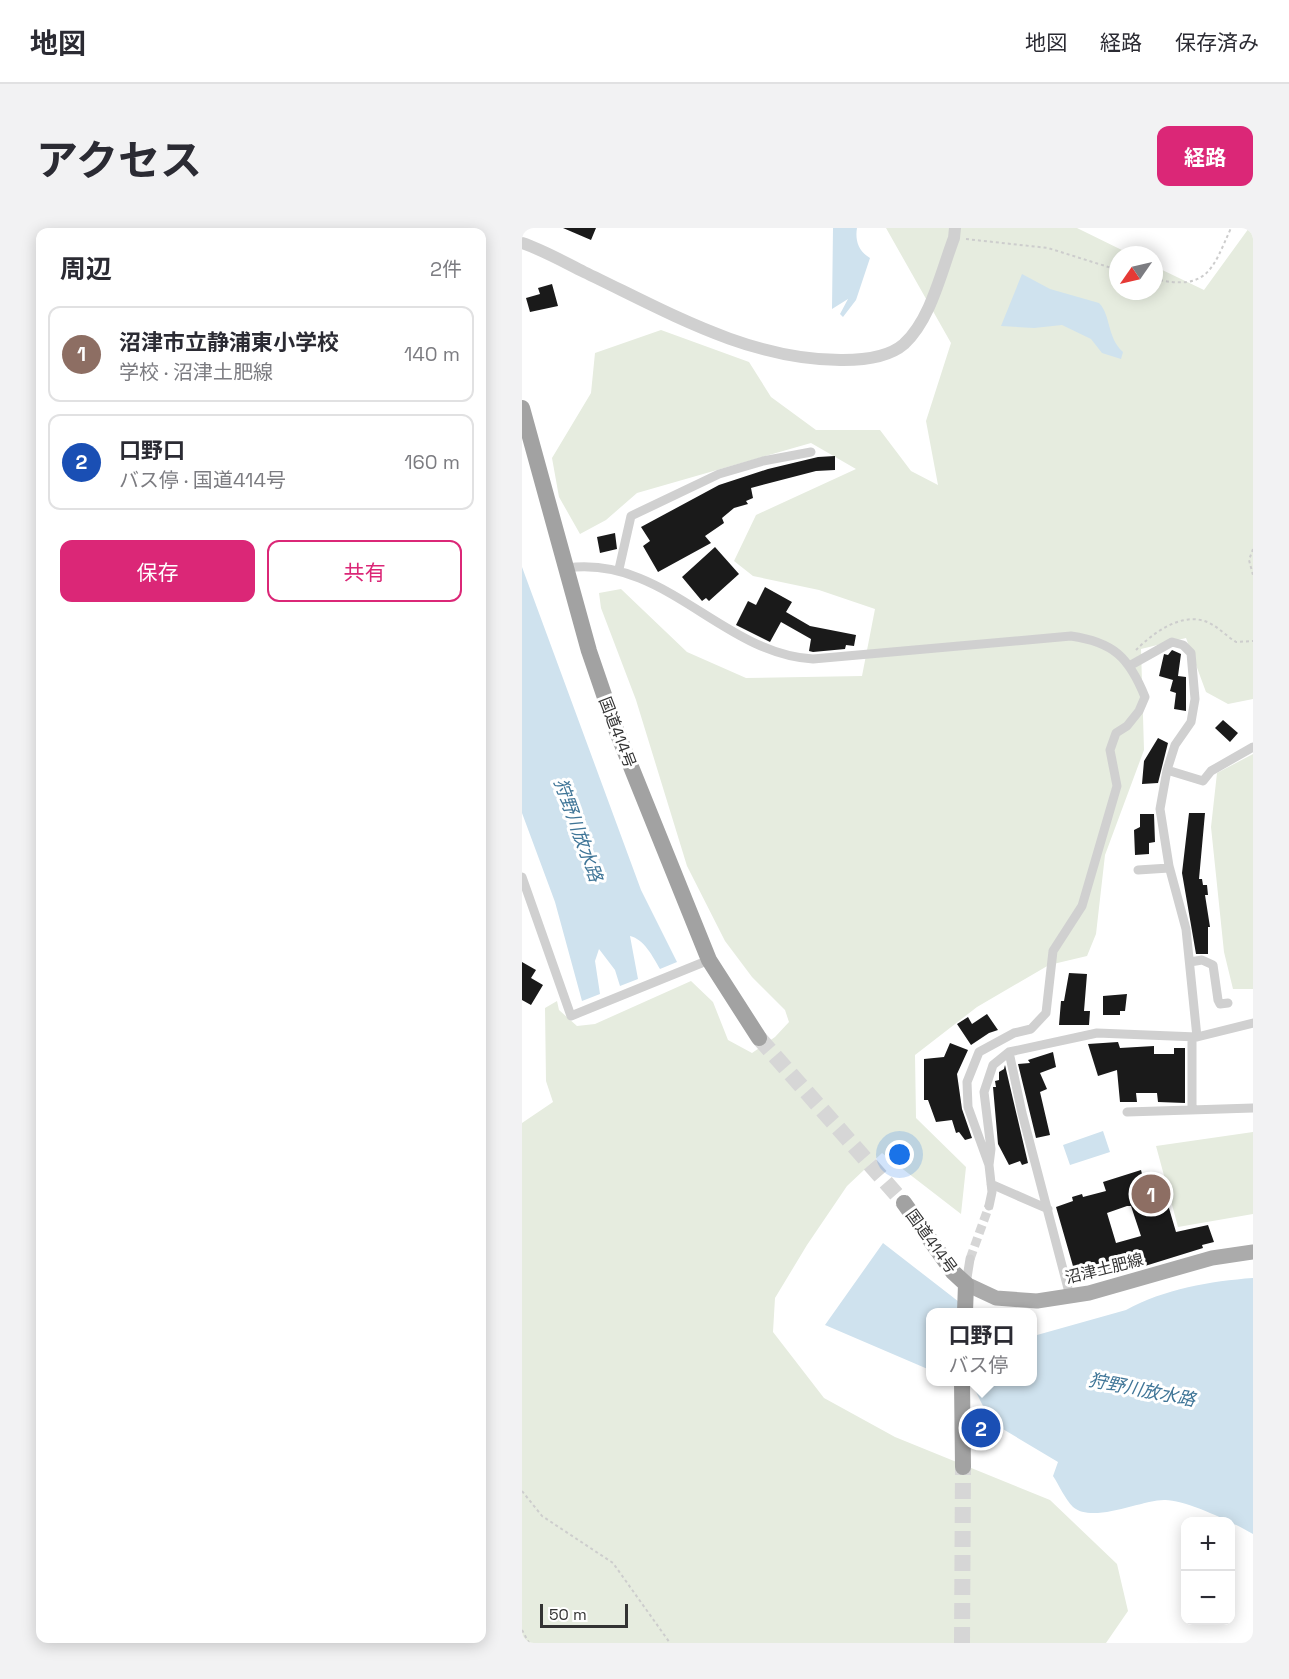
<!DOCTYPE html>
<html lang="ja">
<head>
<meta charset="utf-8">
<style>
  :root { --surface:#fff; --page:#f2f2f3; --text:#2b2b33; --muted:#7c7c81; --line:#e1e1e2; --accent:#db2777 }
  body { margin:0; font-family:"Space Grotesk","Noto Sans JP",sans-serif; background:var(--page); color:var(--text) }
  .controls { position:absolute; right:18px; bottom:18px; display:grid; overflow:hidden; border-radius:12px; box-shadow:0 3px 15px #0003 }
  .controls button { width:54px; height:54px; display:grid; place-items:center; padding:0; border:0; border-bottom:2px solid var(--line); background:var(--surface); color:var(--text); font:30px sans-serif }
  .compass { position:absolute; left:587px; top:18px; width:54px; height:54px; border-radius:50%; background:var(--surface); box-shadow:0 3px 15px #0003; rotate:236deg }
  .scale { position:absolute; left:18px; bottom:15px; width:88px; box-sizing:border-box; padding-left:6px; border:3px solid #333; border-top:0; font-size:16px; line-height:21px; white-space:nowrap; color:#333; -webkit-text-stroke:4px #fff; paint-order:stroke }
  .you { position:absolute; left:378px; top:927px; width:21px; height:21px; margin:-15px; border:4px solid #fff; border-radius:50%; background:#1a73e8; box-shadow:0 0 0 9px #1a73e833 }
  .badge { display:grid; place-items:center; width:39px; height:39px; border-radius:50%; background:var(--accent); color:#fff; font-size:20px; font-weight:700 }
  .pin { position:absolute; translate:-50% -50%; border:3px solid #fff; box-shadow:0 2px 6px #0006 }
  .popup { position:absolute; left:404px; top:1080px; width:111px; height:78px; box-sizing:border-box; display:grid; place-content:center; border-radius:12px; background:var(--surface); filter:drop-shadow(0 2px 4px #0005); font-size:20px; white-space:nowrap; color:var(--muted) }
  .popup b { font-size:22px; color:var(--text) }
  .popup::after { content:''; position:absolute; left:50%; top:100%; margin-left:-12px; border:12px solid transparent; border-top-color:var(--surface) }
  .list { margin:0; padding:0; list-style:none }
  h2 { display:flex; justify-content:space-between; align-items:center; height:78px; margin:0; padding:0 24px; font-size:26px }
  h2 small { font-size:20px; font-weight:400; color:var(--muted) }
  .list li { display:grid; grid-template-columns:39px 1fr auto; gap:18px; align-items:center; box-sizing:border-box; height:96px; margin:0 12px 12px; padding:0 12px; border:2px solid var(--line); border-radius:12px }
  .list b { display:block; font-size:22px; white-space:nowrap }
  .list p { margin:0; font-size:20px; white-space:nowrap; color:var(--muted) }
  .list em { font-size:20px; font-style:normal; color:var(--muted) }
  .actions { display:flex; gap:12px; padding:18px 24px }
  .actions a { flex:1; padding:14px 0; border:2px solid var(--accent); border-radius:12px; text-align:center; font-size:21px; color:var(--accent) }
  .actions .main { background:var(--accent); color:#fff }
  .map { position:relative; flex:none; width:731px; height:1415px; overflow:hidden; border-radius:12px }
  header { display:flex; align-items:center; gap:36px; box-sizing:border-box; height:84px; padding:0 30px; background:var(--surface); border-bottom:2px solid var(--line) }
  header strong { font-size:28px }
  nav { display:flex; gap:33px; margin-inline-start:auto; font-size:21px }
  .intro { display:flex; align-items:center; justify-content:space-between; box-sizing:border-box; height:144px; padding:0 36px }
  h1 { margin:0; font-size:42px }
  .button { padding:15px 27px; border-radius:12px; background:var(--accent); color:#fff; font-size:21px; font-weight:700 }
  main { display:flex; gap:36px; padding:0 36px }
  aside { flex:1; background:var(--surface); border-radius:12px; box-shadow:0 3px 15px #0003 }
  .map>svg:first-child { display:block }
  .green { fill:#e6ecdf }
  .water { fill:#cfe2ee }
  .building { fill:#1a1a1a; fill-rule:evenodd }
  .lines { fill:none; stroke-linecap:round; stroke-linejoin:round }
  .minor-tunnel { stroke:#d6d6d6; stroke-width:9; stroke-dasharray:9 4.5; stroke-linecap:butt }
  .trunk-tunnel { stroke:#d6d6d6; stroke-width:16; stroke-dasharray:16 8; stroke-linecap:butt }
  .path { stroke:#cdcdcd; stroke-width:2; stroke-dasharray:3 3; stroke-linecap:butt }
  .minor { stroke:#d0d0d0; stroke-width:9 }
  .tertiary { stroke:#d0d0d0; stroke-width:12 }
  .primary { stroke:#ababab; stroke-width:15 }
  .trunk { stroke:#a2a2a2; stroke-width:16 }
  .labels { text-anchor:middle; stroke-width:6; stroke-linejoin:round; paint-order:stroke }
  .street-label { font-size:16px; fill:#333; stroke:#fff }
  .water-label { font-size:18px; font-style:italic; fill:#3f7597; stroke:#fff }
</style>
</head>
<body>
<header>
<strong>地図</strong>
<nav><a>地図</a><a>経路</a><a>保存済み</a></nav>
</header>
<div class="intro"><h1>アクセス</h1><a class="button">経路</a></div>
<main>
<aside>
<h2>周辺<small>2件</small></h2>
<ul class="list">
<li><span class="badge" style="background:#8d6e63">1</span><div><b>沼津市立静浦東小学校</b><p>学校 · 沼津土肥線</p></div><em>140 m</em></li>
<li><span class="badge" style="background:#1a4fb4">2</span><div><b>口野口</b><p>バス停 · 国道414号</p></div><em>160 m</em></li>
</ul>
<div class="actions"><a class="main">保存</a><a>共有</a></div>
</aside>
<div class="map">
<svg width="731" height="1415" viewBox="0 0 731 1415">
  <rect width="100%" height="100%" fill="#fff"/>
  <path class="green" d="M 364,0 L 555,0 L 610,27 L 596,27 L 596,63 L 632,63 L 632,38 L 682,62 L 727,0 L 731,0 L 731,471 L 706,476 L 684,464 L 664,410 L 619,421 L 622,522 L 583,627 L 574,706 L 565,728 L 527,737 L 455,779 L 393,827 L 394,890 L 444,939 L 439,986 L 360,925 L 325,958 L 285,1017 L 253,1070 L 251,1104 L 302,1170 L 373,1209 L 528,1272 L 595,1336 L 606,1383 L 584,1415 L 0,1415 L 0,895 L 31,874 L 24,853 L 23,780 L 35,773 L 37,782 L 55,798 L 73,796 L 169,753 L 191,774 L 206,812 L 230,825 L 253,809 L 267,794 L 263,782 L 230,749 L 203,713 L 165,638 L 114,472 L 79,380 L 77,365 L 99,361 L 165,424 L 224,450 L 340,448 L 353,381 L 297,362 L 231,348 L 212,333 L 234,287 L 334,241 L 289,215 L 115,265 L 84,292 L 58,306 L 37,269 L 30,230 L 69,165 L 73,125 L 139,102 L 227,134 L 249,169 L 294,202 L 358,202 L 389,243 L 416,257 L 404,193 L 429,115 Z
    M 731,526 L 731,761 L 711,761 L 702,724 L 689,599 L 695,545 Z
    M 731,904 L 731,986 L 656,999 L 634,918 Z"/>
  <path class="water" d="M 311,0 L 335,0 C 333,12 336,23 348,30 L 334,72 L 321,89 L 318,86 L 326,71 L 310,81 Z
    M 500,46 L 528,61 L 577,75 C 589,87 585,110 601,124 L 599,131 L 580,125 L 569,111 L 540,97 L 512,100 L 479,98 Z
    M 0,339 L 119,662 L 155,734 L 138,741 C 131,729 122,711 108,708 L 116,751 L 98,758 L 93,742 L 77,721 L 73,733 L 78,766 L 60,773 L 33,674 L 0,585 Z
    M 581,903 L 588,924 L 548,937 L 541,917 Z
    M 361,1015 L 450,1084 L 408,1084 L 408,1142 L 303,1097 Z
    M 731,1050 L 731,1306 C 714,1296 663,1271 642,1272 C 619,1272 571,1296 551,1279 C 543,1271 537,1257 531,1248 L 536,1234 L 469,1194 L 451,1158 L 437,1154 L 510,1154 L 510,1106 L 515,1107 L 604,1082 C 642,1061 689,1053 731,1050 Z"/>
  <path class="building" d="M 41,0 L 74,0 L 69,12 Z
    M 30,56 L 36,78 L 8,84 L 4,70 L 18,66 L 16,60 Z
    M 313,228 L 313,242 L 294,243 L 229,260 L 231,270 L 224,273 L 226,276 L 212,280 L 200,290 L 202,295 L 183,308 L 189,315 L 136,344 L 121,318 L 128,313 L 119,299 L 197,257 L 246,241 L 296,229 Z
    M 93,305 L 95,321 L 78,325 L 75,309 Z
    M 193,319 L 217,346 L 187,373 L 184,370 L 180,373 L 160,349 Z
    M 243,359 L 270,374 L 264,384 L 288,398 L 334,407 L 332,418 L 324,417 L 323,421 L 291,424 L 287,423 L 289,411 L 259,394 L 248,414 L 214,397 L 226,373 L 234,377 Z
    M 650,422 L 659,426 L 656,448 L 664,449 L 664,483 L 652,481 L 654,465 L 648,463 L 651,452 L 637,448 L 642,426 L 646,427 Z
    M 701,492 L 716,505 L 708,514 L 693,500 Z
    M 636,510 L 646,515 L 636,555 L 620,556 L 622,533 Z
    M 667,585 L 683,585 L 677,651 L 680,651 L 681,657 L 685,657 L 686,667 L 683,667 L 688,699 L 686,699 L 686,726 L 674,726 L 660,645 Z
    M 618,586 L 632,586 L 633,614 L 627,615 L 627,626 L 613,627 L 612,602 L 618,599 Z
    M 0,734 L 14,742 L 9,750 L 21,757 L 9,777 L 0,772 Z
    M 547,745 L 565,746 L 562,783 L 568,783 L 567,797 L 537,797 L 539,773 L 542,773 Z
    M 605,766 L 603,783 L 598,783 L 598,787 L 581,787 L 581,768 Z
    M 465,786 L 476,802 L 467,805 L 449,817 L 435,796 L 446,789 L 450,796 Z
    M 596,814 L 598,820 L 632,818 L 632,826 L 652,826 L 652,820 L 663,820 L 663,875 L 636,874 L 635,865 L 614,865 L 615,874 L 598,874 L 595,842 L 576,848 L 566,816 Z
    M 428,815 L 446,822 L 435,846 L 440,881 L 450,910 L 443,912 L 437,904 L 434,905 L 430,892 L 414,894 L 406,872 L 402,872 L 402,831 L 422,829 Z
    M 531,824 L 534,839 L 518,845 L 525,861 L 518,864 L 528,907 L 514,910 L 496,836 L 508,835 L 506,832 Z
    M 483,837 L 506,935 L 500,937 L 498,933 L 487,937 L 476,916 L 471,859 L 474,859 L 473,853 L 477,852 L 477,844 L 482,841 Z
    M 619,942 L 621,950 L 637,946 L 654,1004 L 686,997 L 692,1014 L 680,1017 L 681,1020 L 610,1042 L 608,1036 L 555,1052 L 534,979 L 551,973 L 550,969 L 560,966 L 561,969 L 584,963 L 581,954 ZM 605,978 L 609,978 L 619,1008 L 594,1015 L 585,985 Z"/>
  <g class="lines">
    <path class="minor-tunnel" d="M 448,1031 L 467,978"/>
    <path class="trunk-tunnel" d="M 237,810 L 382,975
      M 440,1415 L 441,1239"/>
    <path class="path" d="M 444,11 L 526,20 L 596,42
      M 632,51 C 686,63 690,42 709,0
      M 731,321 L 727,332 L 731,347
      M 614,422 C 632,404 664,380 691,397 C 699,402 706,409 714,414 L 731,413
      M 0,1263 L 20,1288 L 91,1335 L 148,1415
      M 0,1402 L 7,1415"/>
    <path class="minor" d="M 45,340 C 143,327 200,426 291,431 L 549,408 C 591,414 607,429 623,469 L 617,483 L 605,498 L 594,505 L 588,522 L 595,558 L 560,678 L 531,723 L 524,785 L 509,801 L 492,805 L 457,824 L 445,854 L 446,879 L 467,937
      M 97,341 L 109,288 L 197,246 L 241,233 L 289,224
      M 609,437 L 650,414 L 661,417 L 669,425 L 673,471 L 669,494 L 653,517 L 645,542 L 638,581 L 647,638 L 664,701 L 675,809
      M 645,542 L 681,553 L 689,543 L 731,519
      M 616,642 L 647,640
      M 0,649 L 49,788 L 187,732
      M 668,734 L 680,732 L 691,737 L 696,772 L 698,776 L 706,775
      M 670,809 L 670,882
      M 487,824 L 500,885 L 548,1068
      M 605,884 L 731,880
      M 469,956 L 526,981
      M 467,978 L 470,964 L 467,937 L 469,921 L 462,864 L 471,837 L 487,824 L 575,805 L 675,809 L 731,795
      M 444,1056 L 448,1031"/>
    <path class="tertiary" d="M 0,15 C 21,22 42,34 62,44 C 144,83 228,133 321,132 C 341,132 366,130 382,116 C 409,91 419,44 432,10 L 433,0"/>
    <path class="primary" d="M 444,1056 L 474,1070 L 515,1073 L 567,1065 L 690,1030 L 731,1024"/>
    <path class="trunk" d="M 0,180 L 67,423 L 93,499 L 187,732 L 237,810
      M 382,975 L 431,1044 L 444,1056 L 443,1084
      M 440,1154 L 441,1239"/>
  </g>
  <g class="labels">
    <g class="street-label">
      <text transform="translate(96 504) rotate(69)" y="6">国道414号</text>
      <text transform="translate(410 1013) rotate(54)" y="6">国道414号</text>
      <text transform="translate(582 1040) rotate(-14)" y="6">沼津土肥線</text>
    </g>
    <g class="water-label">
      <text transform="translate(56 602) rotate(70)" y="6">狩野川放水路</text>
      <text transform="translate(620 1162) rotate(11)" y="6">狩野川放水路</text>
    </g>
  </g>
</svg>
<div class="controls">
<button>+</button>
<button>−</button>
</div>
<svg class="compass" viewBox="-18 -18 36 36"><path d="M0-13l5 13h-10z" fill="#e53935"/><path d="M0 13l5-13h-10z" fill="#7c7c81"/></svg>
<div class="scale">50 m</div>
<div class="you"></div>
<div class="pin badge" style="left:629px;top:966px;background:#8d6e63">1</div>
<div class="pin badge" style="left:459px;top:1200px;background:#1a4fb4">2</div>
<div class="popup"><b>口野口</b>バス停</div>
</div>
</main>
</body>
</html>
